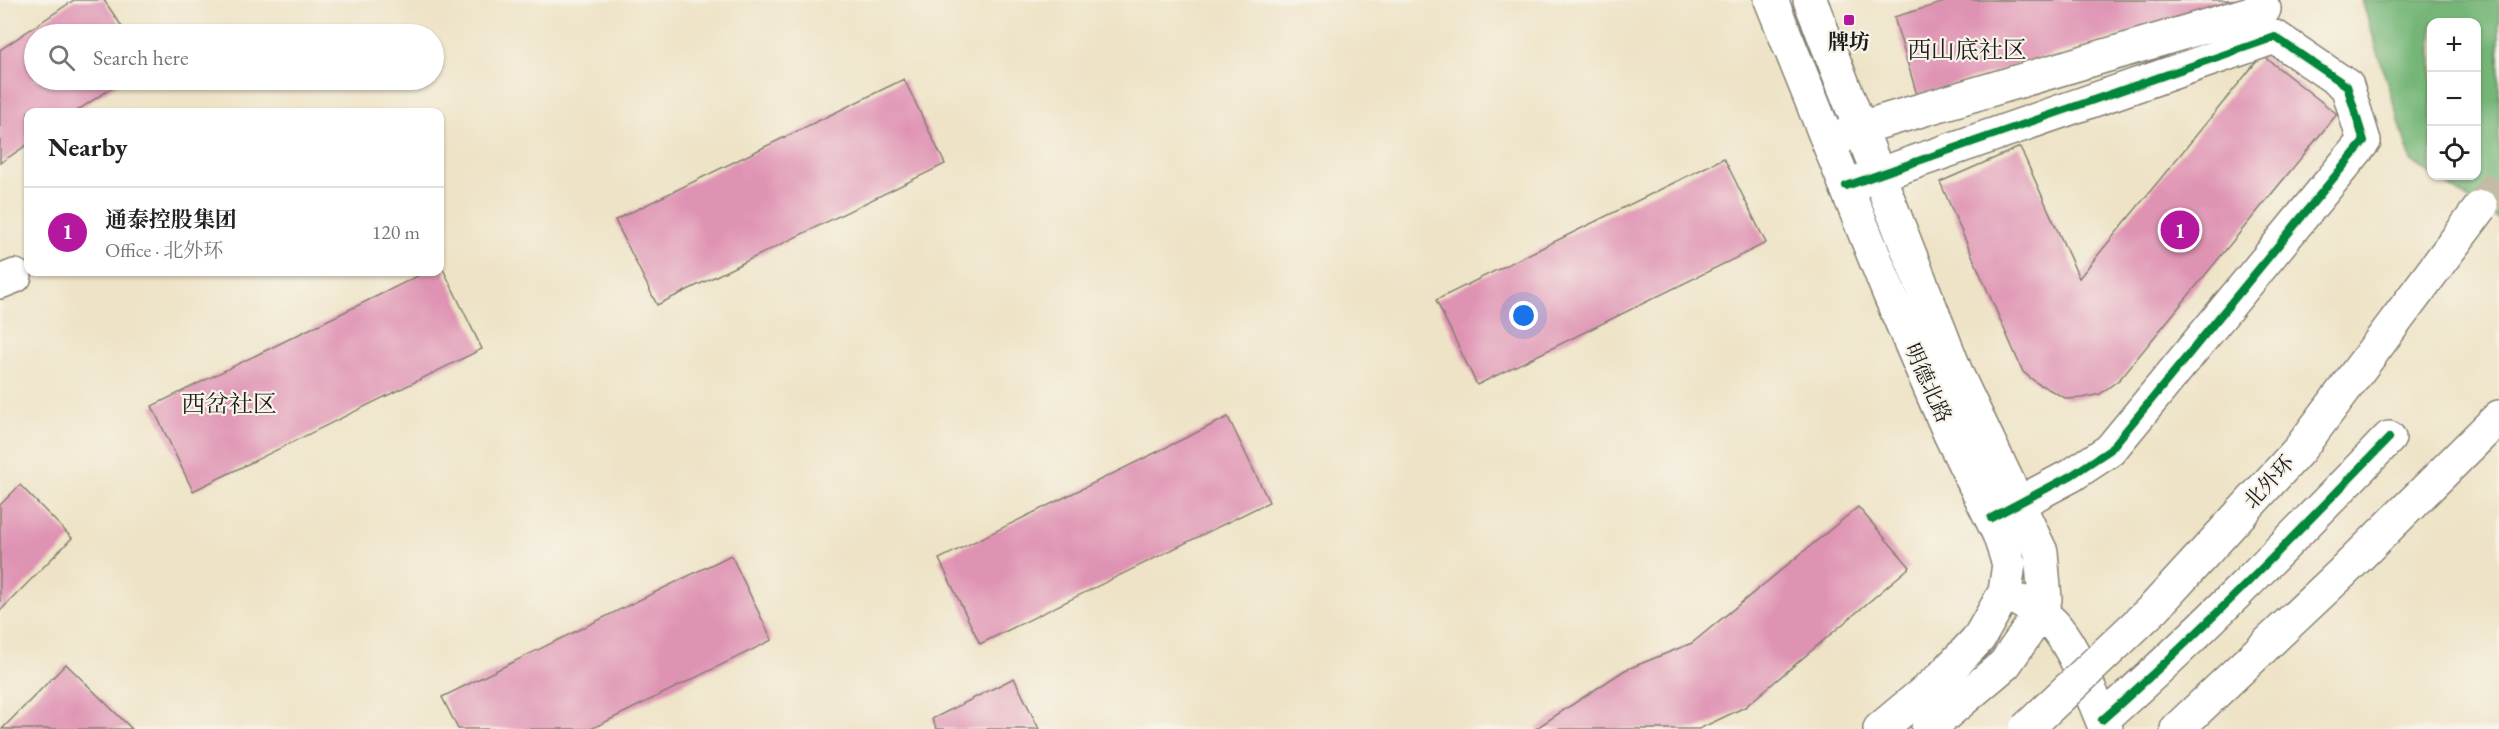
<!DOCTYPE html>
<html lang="en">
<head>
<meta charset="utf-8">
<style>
  :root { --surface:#fff; --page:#f6f6f6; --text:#222; --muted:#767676; --line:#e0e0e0; --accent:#b5179e }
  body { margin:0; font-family:"EB Garamond","Noto Serif SC",serif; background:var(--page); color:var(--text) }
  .controls { position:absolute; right:18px; top:18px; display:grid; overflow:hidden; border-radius:12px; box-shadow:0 2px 4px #0004 }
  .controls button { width:54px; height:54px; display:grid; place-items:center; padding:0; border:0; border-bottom:2px solid var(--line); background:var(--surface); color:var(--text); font:30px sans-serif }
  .you { position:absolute; left:1524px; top:316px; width:21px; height:21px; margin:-15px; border:4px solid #fff; border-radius:50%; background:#1a73e8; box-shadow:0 0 0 9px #1a73e833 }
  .badge { display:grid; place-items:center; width:39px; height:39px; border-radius:50%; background:var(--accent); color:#fff; font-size:20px; font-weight:700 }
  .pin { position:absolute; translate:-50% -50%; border:3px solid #fff; box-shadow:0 2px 6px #0006 }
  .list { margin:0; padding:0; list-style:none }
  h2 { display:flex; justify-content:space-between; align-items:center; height:78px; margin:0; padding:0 24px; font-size:26px }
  h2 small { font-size:20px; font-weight:400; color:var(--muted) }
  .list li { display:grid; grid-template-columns:39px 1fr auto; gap:18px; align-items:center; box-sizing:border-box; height:90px; padding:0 24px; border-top:2px solid var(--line) }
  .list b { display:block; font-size:22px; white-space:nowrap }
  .list p { margin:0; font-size:20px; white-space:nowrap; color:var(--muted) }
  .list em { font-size:20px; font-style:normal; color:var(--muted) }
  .icon { flex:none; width:33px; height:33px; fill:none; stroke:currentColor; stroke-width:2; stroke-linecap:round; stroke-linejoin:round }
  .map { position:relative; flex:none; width:2499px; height:729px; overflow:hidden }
  .search { position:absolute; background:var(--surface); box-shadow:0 2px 4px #0004; left:24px; top:24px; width:420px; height:66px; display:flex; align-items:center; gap:15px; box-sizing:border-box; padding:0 21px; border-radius:33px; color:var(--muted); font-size:22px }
  .panel { position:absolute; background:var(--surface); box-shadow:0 2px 4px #0004; left:24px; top:108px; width:420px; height:168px; border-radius:12px }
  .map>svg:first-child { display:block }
  .forest { fill:#75b677; stroke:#48694a; stroke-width:1.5 }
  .building { fill:#df93b3 }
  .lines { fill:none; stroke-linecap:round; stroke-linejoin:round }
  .highway-tunnel { stroke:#c4bba4; stroke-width:33; stroke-dasharray:33 16; stroke-linecap:butt }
  .street-casing { stroke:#858071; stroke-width:36 }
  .secondary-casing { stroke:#858071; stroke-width:36 }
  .highway-casing { stroke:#858071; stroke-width:36 }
  .street { stroke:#fff; stroke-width:33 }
  .secondary { stroke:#fff; stroke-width:33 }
  .highway { stroke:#fff; stroke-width:33 }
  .highway-bridge-casing { stroke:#858071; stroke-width:36; stroke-linecap:butt }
  .highway-bridge { stroke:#fff; stroke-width:33 }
  .cycleway-casing { stroke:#f7f3e8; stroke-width:11 }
  .cycleway { stroke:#00873e; stroke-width:8 }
  .poi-dot { fill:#b5179e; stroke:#f7f3e8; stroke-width:2 }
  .labels { text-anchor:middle; stroke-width:4.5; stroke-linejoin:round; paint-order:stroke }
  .poi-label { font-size:21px; font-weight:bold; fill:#1c1c1c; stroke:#f7f3e8 }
  .street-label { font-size:21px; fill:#1c1c1c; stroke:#f7f3e8 }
  .quarter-label { font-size:24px; fill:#1c1c1c; stroke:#f7f3e8 }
</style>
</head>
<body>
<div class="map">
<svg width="2499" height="729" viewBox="0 0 2499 729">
  <rect width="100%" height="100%" fill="#f7f3e8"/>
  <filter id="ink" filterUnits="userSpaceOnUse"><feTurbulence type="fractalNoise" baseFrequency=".0167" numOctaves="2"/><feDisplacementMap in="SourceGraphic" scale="12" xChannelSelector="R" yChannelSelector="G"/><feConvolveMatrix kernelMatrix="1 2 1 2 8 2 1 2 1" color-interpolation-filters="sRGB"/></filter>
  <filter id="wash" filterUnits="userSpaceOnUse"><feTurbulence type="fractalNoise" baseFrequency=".008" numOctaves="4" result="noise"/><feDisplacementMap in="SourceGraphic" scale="24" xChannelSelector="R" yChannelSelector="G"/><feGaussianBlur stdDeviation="1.35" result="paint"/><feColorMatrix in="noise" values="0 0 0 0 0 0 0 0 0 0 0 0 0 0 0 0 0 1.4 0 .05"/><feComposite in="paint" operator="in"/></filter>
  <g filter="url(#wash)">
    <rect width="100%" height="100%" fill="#eee3c6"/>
    <path class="forest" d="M 2362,0 L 2499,0 L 2499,219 L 2433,176 L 2476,176 L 2476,22 L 2432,22 L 2431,174 L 2411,161 Z"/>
    <g id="blocks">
      <path class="building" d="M 74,0 L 104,0 L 127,34 L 34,34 L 34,80 L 124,80 L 75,112 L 28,112 L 28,144 L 0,163 L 0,50 Z
        M 1952,0 L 2238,0 L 1917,95 L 1894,17 Z
        M 2262,55 L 2337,114 L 2120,379 L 2100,394 L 2082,398 L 2067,399 L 2037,383 L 2023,372 L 1940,182 L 2020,147 L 2079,278 Z
        M 904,79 L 945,164 L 657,305 L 615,220 Z
        M 1724,158 L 1766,243 L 1477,385 L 1436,300 Z
        M 440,263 L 482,349 L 193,491 L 152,406 L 426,272 L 440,272 Z
        M 1228,417 L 1269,502 L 980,644 L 939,559 Z
        M 20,485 L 72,538 L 0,611 L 0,505 Z
        M 1858,507 L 1910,567 L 1745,707 L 1699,729 L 1535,729 L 1625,670 L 1692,643 Z
        M 731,555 L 772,640 L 591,729 L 458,729 L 442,697 Z
        M 66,664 L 132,729 L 2,729 Z
        M 1014,678 L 1039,729 L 937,729 L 932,719 Z"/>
    </g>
  </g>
  <g filter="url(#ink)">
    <use href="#blocks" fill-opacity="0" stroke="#858071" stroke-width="1.5"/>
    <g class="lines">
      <path class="highway-tunnel" d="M 2481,207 L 2499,181"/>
      <g class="street-casing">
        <path id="street" d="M 1829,143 L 1860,128 L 2264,9
          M 1846,186 L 2275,37 L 2347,86 L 2364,141 L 2110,450 L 2072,475 L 1993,517
          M 0,282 L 15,276"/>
      </g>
      <g class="secondary-casing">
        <path id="secondary" d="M 1771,0 L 1889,293 L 1950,434 L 1999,534 L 2009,564 L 2005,592 L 1979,638 L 1941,678 L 1880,729
          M 1810,0 L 1957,375 L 2041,552 L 2045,599 L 2030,628 L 2005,664 L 1928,729
          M 2022,602 C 2034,609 2047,616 2056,627 C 2078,654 2092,697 2106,729
          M 2102,720 C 2203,631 2296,534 2389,438"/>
      </g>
      <g class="highway-casing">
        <path id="highway" d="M 2177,729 L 2341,574 L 2499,417"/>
      </g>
      <use href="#street" class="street"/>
      <use href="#secondary" class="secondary"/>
      <use href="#highway" class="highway"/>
      <g class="highway-bridge-casing">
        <path id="highway-bridge" d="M 2026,729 L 2154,608 L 2299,450 L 2481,207"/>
      </g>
      <use href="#highway-bridge" class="highway-bridge"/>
      <g class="cycleway-casing">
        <path id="cycleway" d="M 1846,186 L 2275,37 L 2347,86 L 2364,141 L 2110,450 L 2072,475 L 1991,518
          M 2102,720 C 2203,631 2296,534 2389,438"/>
      </g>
      <use href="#cycleway" class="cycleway"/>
    </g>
  </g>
  <rect class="poi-dot" x="1843" y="14" width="12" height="12" rx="3"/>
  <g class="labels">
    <g class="poi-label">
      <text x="1849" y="49">牌坊</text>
    </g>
    <g class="street-label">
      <text transform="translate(1928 383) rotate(66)" y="7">明德北路</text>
      <text transform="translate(2269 482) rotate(-48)" y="7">北外环</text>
    </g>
    <g class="quarter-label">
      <text x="1967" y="58">西山底社区</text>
      <text x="229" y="412">西岔社区</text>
    </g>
  </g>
</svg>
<div class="controls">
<button>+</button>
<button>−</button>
<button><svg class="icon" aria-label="locate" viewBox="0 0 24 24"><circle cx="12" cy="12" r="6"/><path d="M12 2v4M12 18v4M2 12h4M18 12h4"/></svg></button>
</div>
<div class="you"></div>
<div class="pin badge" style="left:2180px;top:230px">1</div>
<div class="search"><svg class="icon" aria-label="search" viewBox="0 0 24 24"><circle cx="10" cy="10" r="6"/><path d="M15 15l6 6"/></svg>Search here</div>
<section class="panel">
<h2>Nearby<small></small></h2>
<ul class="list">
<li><span class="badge">1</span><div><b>通泰控股集团</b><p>Office · 北外环</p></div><em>120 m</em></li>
</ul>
</section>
</div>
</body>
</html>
